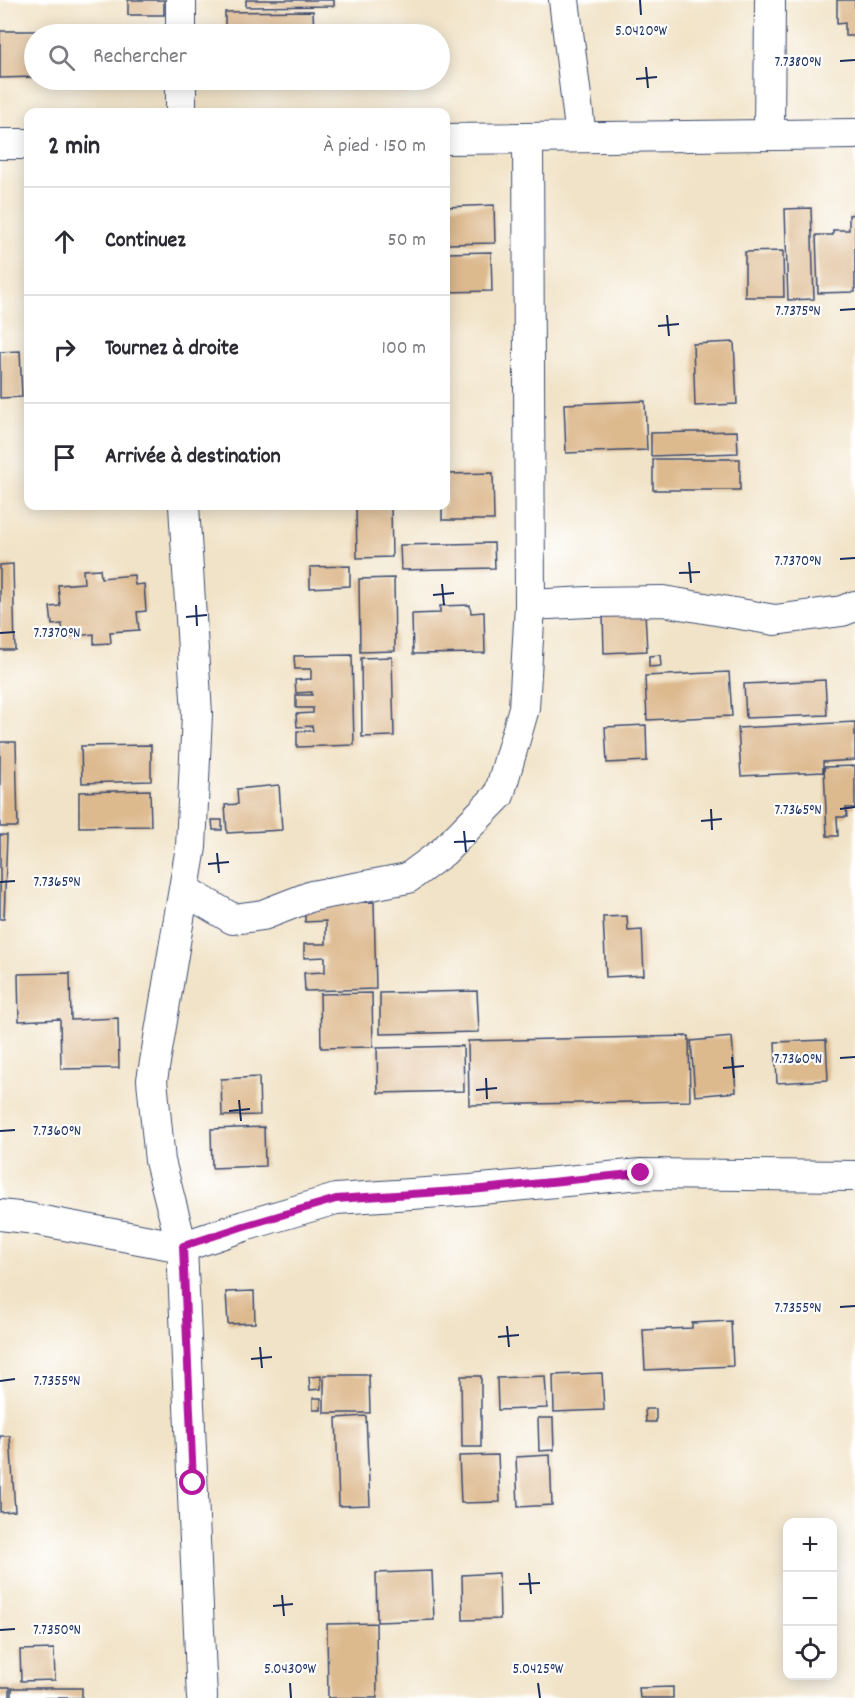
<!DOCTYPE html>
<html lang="fr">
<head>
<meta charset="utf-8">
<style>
  :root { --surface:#fff; --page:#f2f2f3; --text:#2b2b33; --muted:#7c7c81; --line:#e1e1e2 }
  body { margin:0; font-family:Dekko,sans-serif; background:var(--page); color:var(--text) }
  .controls { position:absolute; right:18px; bottom:18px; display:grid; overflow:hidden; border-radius:12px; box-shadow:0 3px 15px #0003 }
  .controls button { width:54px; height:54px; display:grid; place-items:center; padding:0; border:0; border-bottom:2px solid var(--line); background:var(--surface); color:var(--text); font:30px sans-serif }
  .stop { position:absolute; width:18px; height:18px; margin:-14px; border:4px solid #b5179e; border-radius:50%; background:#fff }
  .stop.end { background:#b5179e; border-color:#fff; box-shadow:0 2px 6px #0008 }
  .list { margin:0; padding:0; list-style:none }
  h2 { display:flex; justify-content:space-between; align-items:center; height:78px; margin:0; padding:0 24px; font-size:26px }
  h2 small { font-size:20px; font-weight:400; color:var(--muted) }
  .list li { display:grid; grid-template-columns:39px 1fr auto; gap:18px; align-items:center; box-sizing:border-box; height:108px; padding:0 24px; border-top:2px solid var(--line) }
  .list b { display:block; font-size:22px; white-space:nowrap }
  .list em { font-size:20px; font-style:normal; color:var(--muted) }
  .icon { flex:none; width:33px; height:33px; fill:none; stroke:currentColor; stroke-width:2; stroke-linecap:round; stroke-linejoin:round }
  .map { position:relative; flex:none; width:855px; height:1698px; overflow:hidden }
  .search { position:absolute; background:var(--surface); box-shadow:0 3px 15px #0003; left:24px; top:24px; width:426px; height:66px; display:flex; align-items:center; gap:15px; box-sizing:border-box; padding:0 21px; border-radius:33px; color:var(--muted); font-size:22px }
  .panel { position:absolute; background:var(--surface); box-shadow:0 3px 15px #0003; left:24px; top:108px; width:426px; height:402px; border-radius:12px }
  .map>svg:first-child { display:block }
  .building { fill:#ddb98e }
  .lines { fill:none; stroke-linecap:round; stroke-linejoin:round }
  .street-casing { stroke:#3b4a6e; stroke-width:32 }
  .street { stroke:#fff; stroke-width:30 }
  .route { stroke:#b5179e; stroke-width:8 }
  .ticks { fill:none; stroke:#1b2f5e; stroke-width:2 }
  .ticks-label { font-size:15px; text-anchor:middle; fill:#1b2f5e; stroke:#fff; stroke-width:4.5; stroke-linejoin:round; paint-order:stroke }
</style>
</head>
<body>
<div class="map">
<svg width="855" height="1698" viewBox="0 0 855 1698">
  <rect width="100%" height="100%" fill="#fff"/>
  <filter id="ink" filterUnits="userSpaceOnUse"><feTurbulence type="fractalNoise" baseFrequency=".0167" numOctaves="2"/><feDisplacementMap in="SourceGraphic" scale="12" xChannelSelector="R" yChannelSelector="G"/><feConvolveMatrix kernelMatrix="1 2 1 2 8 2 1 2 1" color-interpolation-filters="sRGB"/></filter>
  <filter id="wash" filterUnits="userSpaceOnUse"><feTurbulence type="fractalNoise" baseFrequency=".008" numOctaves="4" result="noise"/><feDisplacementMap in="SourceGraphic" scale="24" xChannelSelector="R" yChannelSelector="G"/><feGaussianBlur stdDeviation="1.35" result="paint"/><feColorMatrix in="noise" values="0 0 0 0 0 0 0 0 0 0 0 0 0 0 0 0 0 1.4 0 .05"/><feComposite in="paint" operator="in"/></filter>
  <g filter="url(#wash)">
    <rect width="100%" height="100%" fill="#f1e3c7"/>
    <g id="blocks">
      <path class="building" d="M 128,0 L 164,0 L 164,15 L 128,15 Z
        M 246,0 L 334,0 L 334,6 L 246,7 Z
        M 837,0 L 855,0 L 855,36 L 845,36 L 845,23 L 837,24 Z
        M 313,11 L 314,34 L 225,34 L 225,12 Z
        M 49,29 L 82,29 L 82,34 L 49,34 Z
        M 0,31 L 36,31 L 36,34 L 34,34 L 34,77 L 0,78 Z
        M 494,205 L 495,243 L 446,244 L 446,207 Z
        M 811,208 L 814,299 L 788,300 L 785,209 Z
        M 855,214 L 855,292 L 818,293 L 816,235 L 833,235 L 833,230 L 849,230 L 849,215 Z
        M 783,251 L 784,297 L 745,297 L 745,252 Z
        M 491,252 L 492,291 L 446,292 L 446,253 Z
        M 734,342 L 737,404 L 695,406 L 693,344 Z
        M 20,351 L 22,397 L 0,398 L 0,352 Z
        M 645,401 L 647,450 L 566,453 L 564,404 Z
        M 737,431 L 738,453 L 651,456 L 651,433 Z
        M 653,459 L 740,459 L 740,490 L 653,490 Z
        M 493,473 L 494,520 L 442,520 L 442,506 L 446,506 L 446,474 Z
        M 356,506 L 391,506 L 392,557 L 357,558 Z
        M 494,543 L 495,568 L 401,570 L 400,545 Z
        M 13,564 L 15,650 L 0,650 L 0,565 Z
        M 350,566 L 350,586 L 310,588 L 310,567 Z
        M 100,569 L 101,578 L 134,575 L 135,585 L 144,584 L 146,611 L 137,612 L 139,630 L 110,632 L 111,643 L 94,644 L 94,634 L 63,637 L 62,624 L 52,625 L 50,607 L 60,606 L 58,585 L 84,583 L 83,570 Z
        M 394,578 L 395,651 L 360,652 L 359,579 Z
        M 470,605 L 471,613 L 484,612 L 485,653 L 413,654 L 412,614 L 440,613 L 440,606 Z
        M 645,612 L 647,651 L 604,653 L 603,614 Z
        M 352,655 L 354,745 L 297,747 L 297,731 L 313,731 L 312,726 L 297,727 L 296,714 L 313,713 L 313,708 L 296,708 L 296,695 L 312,695 L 312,692 L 296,693 L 295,680 L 311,679 L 311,669 L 295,669 L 294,656 Z
        M 660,655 L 661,666 L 649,667 L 649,656 Z
        M 392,657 L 394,736 L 362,737 L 361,658 Z
        M 729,672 L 732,716 L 647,720 L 645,676 Z
        M 825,680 L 827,715 L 746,718 L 744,684 Z
        M 855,722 L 855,760 L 823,762 L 823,772 L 741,776 L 738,728 Z
        M 646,725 L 647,761 L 607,763 L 605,727 Z
        M 0,742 L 16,742 L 18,827 L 0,827 Z
        M 151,745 L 151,781 L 82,783 L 81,746 Z
        M 855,766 L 855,808 L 846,808 L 847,817 L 837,817 L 838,836 L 827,836 L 824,767 Z
        M 279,785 L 282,830 L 227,833 L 225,805 L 238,804 L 237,789 Z
        M 150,790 L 151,826 L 79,827 L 79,792 Z
        M 212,820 L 222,820 L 222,830 L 213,830 Z
        M 0,835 L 7,835 L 4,919 L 0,919 Z
        M 374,902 L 376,989 L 305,991 L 304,973 L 325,972 L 325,957 L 304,958 L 304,944 L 326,944 L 326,921 L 305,922 L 305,903 Z
        M 627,916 L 628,931 L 642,930 L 644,975 L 606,977 L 603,917 Z
        M 70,973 L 71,1020 L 118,1018 L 119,1068 L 61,1069 L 60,1019 L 19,1021 L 18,974 Z
        M 477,991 L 479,1032 L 380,1034 L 380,993 Z
        M 372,993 L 373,1047 L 321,1048 L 320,994 Z
        M 689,1036 L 690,1101 L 469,1105 L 468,1041 Z
        M 732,1037 L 736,1092 L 695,1096 L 691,1041 Z
        M 826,1040 L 828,1080 L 777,1083 L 775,1042 Z
        M 463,1046 L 464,1091 L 378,1093 L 377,1048 Z
        M 259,1077 L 260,1115 L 222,1116 L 221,1079 Z
        M 264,1127 L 265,1166 L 212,1168 L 211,1129 Z
        M 254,1291 L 255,1323 L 228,1324 L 226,1292 Z
        M 731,1321 L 733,1366 L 645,1370 L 643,1330 L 692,1328 L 692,1323 Z
        M 602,1373 L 604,1410 L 554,1412 L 553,1375 Z
        M 324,1375 L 369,1375 L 370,1413 L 324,1413 Z
        M 321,1376 L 321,1389 L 310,1390 L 309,1377 Z
        M 461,1376 L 481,1376 L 481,1447 L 462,1447 Z
        M 545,1376 L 547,1408 L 498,1410 L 497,1378 Z
        M 313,1398 L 321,1398 L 321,1410 L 313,1410 Z
        M 645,1409 L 656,1409 L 656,1422 L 646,1422 Z
        M 366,1416 L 370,1505 L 339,1506 L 336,1418 Z
        M 538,1418 L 553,1418 L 554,1450 L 539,1451 Z
        M 0,1436 L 10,1436 L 15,1511 L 0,1512 Z
        M 498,1455 L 500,1502 L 461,1503 L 459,1456 Z
        M 550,1455 L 552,1505 L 518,1507 L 516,1457 Z
        M 432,1571 L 434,1620 L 377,1622 L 376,1573 Z
        M 499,1573 L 500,1619 L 463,1620 L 462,1575 Z
        M 376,1623 L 377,1698 L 328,1698 L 327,1624 Z
        M 54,1649 L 55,1680 L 21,1681 L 20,1650 Z
        M 0,1687 L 10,1687 L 10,1698 L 0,1698 Z
        M 673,1687 L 673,1698 L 640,1698 L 639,1688 Z
        M 12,1688 L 82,1688 L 82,1698 L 12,1698 Z"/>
    </g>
  </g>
  <g filter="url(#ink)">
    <use href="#blocks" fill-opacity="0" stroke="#3b4a6e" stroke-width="1.5"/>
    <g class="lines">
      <g class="street-casing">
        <path id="street" d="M 564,0 L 581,137
          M 181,34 L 181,0
          M 181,112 L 181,80
          M 769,135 L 770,0
          M 446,139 L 855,134
          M 0,144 L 28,144
          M 184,506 L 197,714 L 191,847 L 152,1080 L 160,1161 L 182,1247 L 202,1698
          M 530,605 L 588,602 L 663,601 L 775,620 L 842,611 L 855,606
          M 184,890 L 233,919 L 263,915 L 312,896 L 408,878 L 443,852 L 499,795 L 524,708 L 530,605 L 528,138
          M 0,1215 L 27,1218 L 182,1247 L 244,1226 L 336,1199 L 471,1190 L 641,1174 L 855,1176"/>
      </g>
      <use href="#street" class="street"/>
    </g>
  </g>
  <g class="lines" filter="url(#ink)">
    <path class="route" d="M 193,1483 L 183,1246 L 244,1226 L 336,1199 L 471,1190 L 641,1173"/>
  </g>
  <path class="ticks" d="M 640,0 L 641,15M 840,61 L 855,60M 646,67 L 648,88M 636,79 L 657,77M 840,310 L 855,309M 667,315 L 669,336M 658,326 L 679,324M 840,559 L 855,558M 689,562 L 691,583M 679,573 L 700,572M 442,584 L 444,605M 433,595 L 454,593M 196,605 L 197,626M 186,617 L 207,615M 0,633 L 15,632M 711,809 L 712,830M 840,809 L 855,807M 701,821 L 722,819M 464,831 L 466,852M 454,842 L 475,841M 217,853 L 219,873M 208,864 L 229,862M 0,882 L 15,881M 732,1057 L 734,1078M 840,1058 L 855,1057M 723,1068 L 744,1066M 486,1078 L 487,1099M 476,1090 L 497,1088M 239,1100 L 241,1121M 229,1111 L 250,1109M 0,1131 L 15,1130M 840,1307 L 855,1306M 507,1326 L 509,1347M 498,1337 L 519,1335M 260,1347 L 262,1368M 251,1359 L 272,1357M 0,1381 L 15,1379M 529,1573 L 531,1594M 519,1584 L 540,1583M 282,1595 L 284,1616M 273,1606 L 293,1604M 0,1630 L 15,1629M 290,1683 L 291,1698M 538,1683 L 540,1698"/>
  <g class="ticks-label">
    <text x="641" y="35">5.0420°W</text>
    <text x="798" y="66">7.7380°N</text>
    <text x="798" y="315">7.7375°N</text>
    <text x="798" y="565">7.7370°N</text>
    <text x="57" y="637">7.7370°N</text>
    <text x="798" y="814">7.7365°N</text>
    <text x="57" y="886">7.7365°N</text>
    <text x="798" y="1063">7.7360°N</text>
    <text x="57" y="1135">7.7360°N</text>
    <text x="798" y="1312">7.7355°N</text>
    <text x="57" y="1385">7.7355°N</text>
    <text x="57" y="1634">7.7350°N</text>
    <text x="290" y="1673">5.0430°W</text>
    <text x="538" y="1673">5.0425°W</text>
  </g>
</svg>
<div class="controls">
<button>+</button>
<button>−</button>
<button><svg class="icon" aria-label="locate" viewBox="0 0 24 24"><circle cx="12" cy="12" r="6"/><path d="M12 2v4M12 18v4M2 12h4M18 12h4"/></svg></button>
</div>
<div class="stop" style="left:193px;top:1483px"></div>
<div class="stop end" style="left:641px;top:1173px"></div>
<div class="search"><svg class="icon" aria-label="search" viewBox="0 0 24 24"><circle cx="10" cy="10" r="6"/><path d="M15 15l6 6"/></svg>Rechercher</div>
<section class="panel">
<h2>2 min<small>À pied · 150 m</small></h2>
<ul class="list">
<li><svg class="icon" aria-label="ahead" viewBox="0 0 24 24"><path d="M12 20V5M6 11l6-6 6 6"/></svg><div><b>Continuez</b></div><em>50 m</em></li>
<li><svg class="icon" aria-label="right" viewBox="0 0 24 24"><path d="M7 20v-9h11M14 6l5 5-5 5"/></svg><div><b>Tournez à droite</b></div><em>100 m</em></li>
<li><svg class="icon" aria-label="arrive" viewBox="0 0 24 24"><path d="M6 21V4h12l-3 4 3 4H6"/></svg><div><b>Arrivée à destination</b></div></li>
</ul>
</section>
</div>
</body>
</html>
